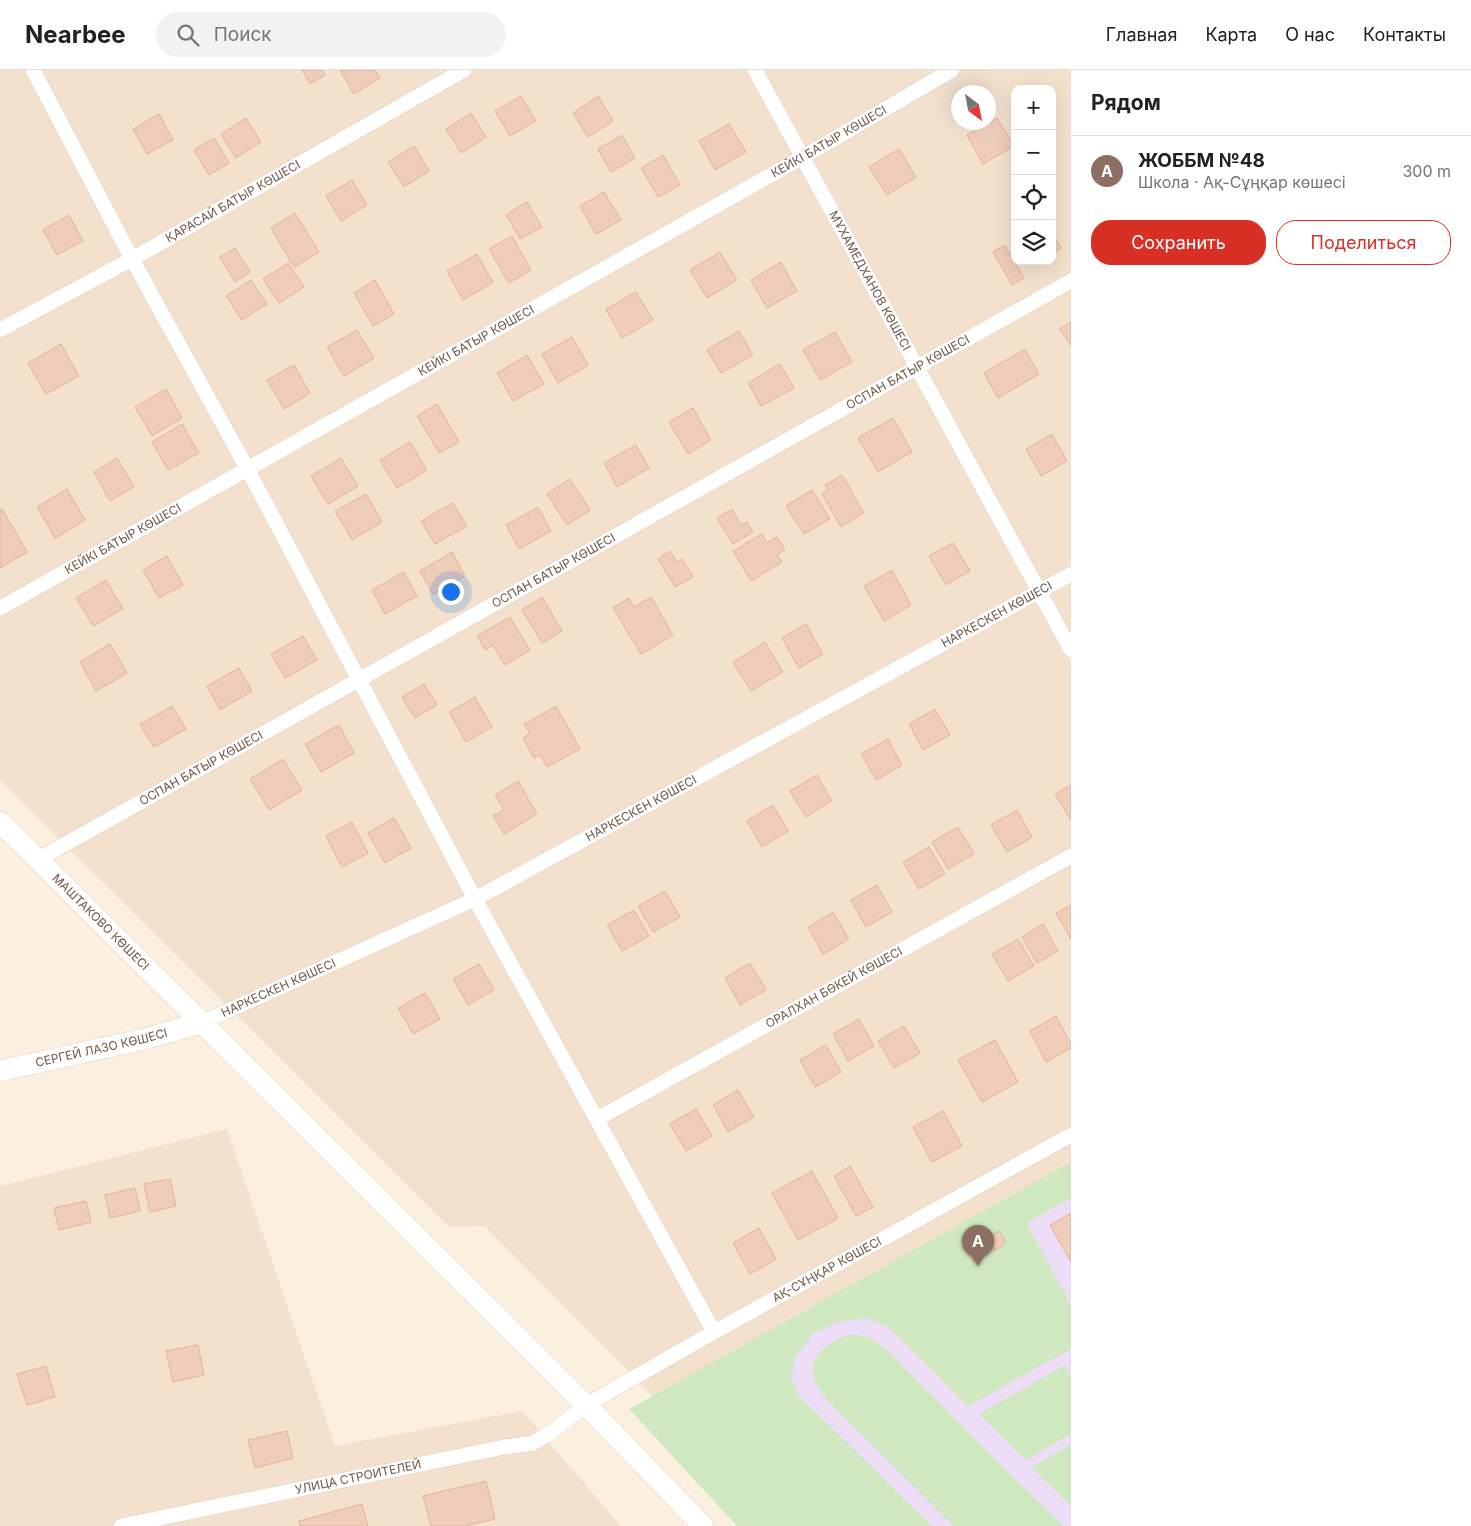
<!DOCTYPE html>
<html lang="ru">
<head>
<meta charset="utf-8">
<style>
  :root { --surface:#fff; --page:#f2f2f2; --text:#202124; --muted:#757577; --line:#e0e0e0; --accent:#d93025 }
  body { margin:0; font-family:Inter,sans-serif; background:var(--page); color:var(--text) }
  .controls { position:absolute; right:15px; top:15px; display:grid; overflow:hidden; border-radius:10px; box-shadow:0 5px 20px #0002 }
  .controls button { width:45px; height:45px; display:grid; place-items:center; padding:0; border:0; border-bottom:1px solid var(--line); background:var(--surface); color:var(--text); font:25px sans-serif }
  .compass { position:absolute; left:951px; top:15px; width:45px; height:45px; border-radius:50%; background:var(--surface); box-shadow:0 5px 20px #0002; rotate:148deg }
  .you { position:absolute; left:450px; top:521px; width:18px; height:18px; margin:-12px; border:4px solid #fff; border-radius:50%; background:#1a73e8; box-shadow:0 0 0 8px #1a73e833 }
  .badge { display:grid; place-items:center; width:32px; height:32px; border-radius:50%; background:var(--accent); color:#fff; font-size:16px; font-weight:700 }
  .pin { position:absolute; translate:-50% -41px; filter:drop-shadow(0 1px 2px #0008) }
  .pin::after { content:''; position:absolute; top:26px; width:18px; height:15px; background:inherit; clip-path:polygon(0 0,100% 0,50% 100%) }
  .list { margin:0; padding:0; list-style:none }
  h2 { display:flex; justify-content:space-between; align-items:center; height:65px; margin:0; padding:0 20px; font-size:21px }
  h2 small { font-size:16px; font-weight:400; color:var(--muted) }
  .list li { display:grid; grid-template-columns:32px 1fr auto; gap:15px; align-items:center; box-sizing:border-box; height:70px; padding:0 20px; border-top:1px solid var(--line) }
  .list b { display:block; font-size:19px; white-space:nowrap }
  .list p { margin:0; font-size:16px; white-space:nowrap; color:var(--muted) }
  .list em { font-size:16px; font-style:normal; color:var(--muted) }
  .actions { display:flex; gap:10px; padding:15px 20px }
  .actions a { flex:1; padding:11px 0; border:1px solid var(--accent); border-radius:20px; text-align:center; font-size:18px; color:var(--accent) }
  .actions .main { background:var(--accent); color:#fff }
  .icon { flex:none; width:28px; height:28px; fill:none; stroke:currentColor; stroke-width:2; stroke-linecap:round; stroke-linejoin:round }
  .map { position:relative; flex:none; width:1071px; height:1456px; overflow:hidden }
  header { display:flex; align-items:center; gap:30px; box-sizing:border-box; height:70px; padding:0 25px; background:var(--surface); border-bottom:1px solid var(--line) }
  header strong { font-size:24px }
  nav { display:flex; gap:28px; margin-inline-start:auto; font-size:18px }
  .search { width:350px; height:45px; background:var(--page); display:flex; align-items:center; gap:12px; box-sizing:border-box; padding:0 18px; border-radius:28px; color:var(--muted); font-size:19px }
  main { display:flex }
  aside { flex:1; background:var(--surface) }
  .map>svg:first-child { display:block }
  .residential { fill:#f3e1ce; fill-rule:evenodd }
  .education { fill:#edddf7 }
  .green { fill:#d0e8bf }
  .building { fill:#f0cdb8; stroke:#e2b399 }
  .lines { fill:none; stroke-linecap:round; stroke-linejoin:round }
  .street-casing { stroke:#dfccbc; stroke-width:16 }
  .secondary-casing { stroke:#e4cdba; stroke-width:22 }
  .street { stroke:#fff; stroke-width:15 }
  .secondary { stroke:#fff; stroke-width:21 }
  .labels { text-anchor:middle; stroke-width:4; stroke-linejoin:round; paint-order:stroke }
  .street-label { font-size:12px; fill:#715648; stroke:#fff4e5 }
</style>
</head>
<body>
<header>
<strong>Nearbee</strong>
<div class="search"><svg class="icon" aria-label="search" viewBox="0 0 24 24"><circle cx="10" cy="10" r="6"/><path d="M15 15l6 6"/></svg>Поиск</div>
<nav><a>Главная</a><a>Карта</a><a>О нас</a><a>Контакты</a></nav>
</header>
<main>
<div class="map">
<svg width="1071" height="1456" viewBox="0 0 1071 1456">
  <rect width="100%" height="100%" fill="#fbf0e0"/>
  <path class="residential" d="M 0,0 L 1071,0 L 1071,1456 L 781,1456 L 485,1156 L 449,1157 L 0,710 ZM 1015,19 L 1052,19 L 1052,191 L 1015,191 ZM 958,22 L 988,22 L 988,52 L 958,52 Z
    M 227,1059 L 335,1376 L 522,1341 L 621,1456 L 0,1456 L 0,1116 Z"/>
  <path class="education" d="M 1071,1092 L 1071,1456 L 864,1456 L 698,1300 Z"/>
  <path class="green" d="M 1071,1092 L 1071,1128 L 1027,1153 L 1071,1236 L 1071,1279 L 968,1336 L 891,1259 L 867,1248 L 837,1252 L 814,1263 L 795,1287 L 791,1308 L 798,1325 L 932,1456 L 737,1456 L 629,1339 Z
    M 853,1264 L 870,1268 L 886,1279 L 1016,1410 L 1064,1456 L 954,1456 L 823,1326 C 821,1321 816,1315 814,1309 C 808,1282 832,1270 853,1264 Z
    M 1065,1295 L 1071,1307 L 1071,1364 L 1026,1390 L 979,1344 Z
    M 1071,1374 L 1071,1436 L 1031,1397 Z"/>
  <path class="building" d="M 302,0 L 322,0 L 325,5 L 310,14 Z
    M 340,0 L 375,0 L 380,8 L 354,24 Z
    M 521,26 L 536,51 L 510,66 L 495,41 Z
    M 598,26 L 613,51 L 588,67 L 573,43 Z
    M 471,43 L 486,67 L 461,83 L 446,59 Z
    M 159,44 L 173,70 L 147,84 L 133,59 Z
    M 246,48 L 261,72 L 236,88 L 221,64 Z
    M 997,48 L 1014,76 L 983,94 L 967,65 Z
    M 729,54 L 746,82 L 715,100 L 699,71 Z
    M 622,65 L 635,88 L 611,102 L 598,79 Z
    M 214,68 L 229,93 L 209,105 L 194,80 Z
    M 414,76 L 429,101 L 404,117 L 388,92 Z
    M 899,79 L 916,107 L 887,125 L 869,97 Z
    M 663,85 L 680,115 L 658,127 L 641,98 Z
    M 352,110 L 367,135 L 341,151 L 326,126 Z
    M 604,122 L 621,150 L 596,164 L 580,136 Z
    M 527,132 L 542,157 L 520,169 L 506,145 Z
    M 295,143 L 319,182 L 294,197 L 271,158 Z
    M 69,145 L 83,171 L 57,185 L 43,160 Z
    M 1052,162 L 1061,178 L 1052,184 Z
    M 512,166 L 531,200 L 509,213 L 489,179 Z
    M 1005,175 L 1024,208 L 1012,215 L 993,182 Z
    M 235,178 L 250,202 L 235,212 L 220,187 Z
    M 720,182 L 737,210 L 707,228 L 690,200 Z
    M 477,184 L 493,212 L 463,230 L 447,201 Z
    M 781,192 L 797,221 L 767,238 L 751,210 Z
    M 288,193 L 304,217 L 279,233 L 263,209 Z
    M 251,210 L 267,234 L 242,250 L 226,226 Z
    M 375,210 L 394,244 L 373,256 L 354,223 Z
    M 636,222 L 653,250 L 622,268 L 606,239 Z
    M 1071,252 L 1071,276 L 1060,259 Z
    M 357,260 L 374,288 L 344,306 L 327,277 Z
    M 739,261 L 753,285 L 721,303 L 707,280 Z
    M 835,262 L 852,292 L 820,310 L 803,280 Z
    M 572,267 L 588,295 L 558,313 L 542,284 Z
    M 61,274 L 79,306 L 46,324 L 28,293 Z
    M 1025,279 L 1039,304 L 998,328 L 984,303 Z
    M 527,285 L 544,314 L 513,331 L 497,303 Z
    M 780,294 L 794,318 L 761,336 L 748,313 Z
    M 294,295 L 310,323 L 284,339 L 267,310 Z
    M 166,319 L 182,348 L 152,366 L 135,337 Z
    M 437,334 L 459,372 L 439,383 L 417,346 Z
    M 693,338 L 711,370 L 688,384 L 669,352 Z
    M 893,348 L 912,382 L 878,402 L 858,368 Z
    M 182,354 L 199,383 L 168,400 L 152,372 Z
    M 1052,364 L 1067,391 L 1041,406 L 1026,379 Z
    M 410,372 L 427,400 L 397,418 L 380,390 Z
    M 636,375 L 649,398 L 617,417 L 604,393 Z
    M 117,388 L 134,417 L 110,431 L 94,402 Z
    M 341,388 L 358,416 L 328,434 L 311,406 Z
    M 842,405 L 864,443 L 841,457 L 822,424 L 828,420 L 825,415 Z
    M 570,409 L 590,440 L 567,455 L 547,424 Z
    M 67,419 L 85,450 L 55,468 L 37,437 Z
    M 812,420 L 830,449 L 804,464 L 786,436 Z
    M 366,424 L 382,452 L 352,470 L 335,441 Z
    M 453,433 L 467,456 L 435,474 L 421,451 Z
    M 538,437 L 551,461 L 519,479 L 506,455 Z
    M 2,439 L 27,482 L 0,498 L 0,440 Z
    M 732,439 L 741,455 L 747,452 L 753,462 L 733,474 L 717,448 Z
    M 762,464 L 767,473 L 777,467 L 785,480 L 777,484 L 782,492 L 751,511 L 733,481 Z
    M 953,473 L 970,501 L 946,515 L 929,486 Z
    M 670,481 L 677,492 L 682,489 L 693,507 L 675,517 L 658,489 Z
    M 452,482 L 465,506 L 433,524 L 420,501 Z
    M 167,486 L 183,515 L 159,528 L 143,500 Z
    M 892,500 L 911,535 L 884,551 L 864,516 Z
    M 404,502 L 417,526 L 385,544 L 372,520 Z
    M 106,510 L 123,539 L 93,556 L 76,528 Z
    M 542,527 L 562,561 L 542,573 L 522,540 Z
    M 651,527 L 673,565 L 641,584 L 613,538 L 629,528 L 634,537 Z
    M 510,547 L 530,580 L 505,595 L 493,575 L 485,580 L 477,566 Z
    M 806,554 L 823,584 L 799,598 L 782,568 Z
    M 303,566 L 317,590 L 285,608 L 271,584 Z
    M 765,572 L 783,602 L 751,621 L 733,592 Z
    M 110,574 L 127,603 L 96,621 L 80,592 Z
    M 239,598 L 252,621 L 220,640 L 207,616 Z
    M 424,614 L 437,635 L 415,648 L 402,627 Z
    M 475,627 L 492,657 L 466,672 L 449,642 Z
    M 172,636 L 186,659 L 154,677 L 140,654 Z
    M 556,636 L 580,679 L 547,697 L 540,685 L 534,688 L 523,668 L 530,664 L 524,654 Z
    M 935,639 L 950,665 L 923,680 L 909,654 Z
    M 339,655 L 354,683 L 321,702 L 305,674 Z
    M 888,669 L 902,695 L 876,710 L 861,684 Z
    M 283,689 L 302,720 L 269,740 L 250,709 Z
    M 817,705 L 832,731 L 806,747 L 790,721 Z
    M 518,711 L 537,744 L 504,764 L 493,746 L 504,740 L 495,725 Z
    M 1071,715 L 1071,751 L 1055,724 Z
    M 773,735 L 788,761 L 762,777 L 747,751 Z
    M 1017,740 L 1032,767 L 1007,782 L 991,755 Z
    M 394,748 L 411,778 L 385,793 L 368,763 Z
    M 352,752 L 368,783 L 342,797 L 326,766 Z
    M 958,757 L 974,784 L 948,799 L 932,772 Z
    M 929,777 L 945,804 L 919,819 L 903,792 Z
    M 877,815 L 892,842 L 866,857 L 851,830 Z
    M 665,821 L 680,847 L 653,862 L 638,836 Z
    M 1071,835 L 1071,869 L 1056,843 Z
    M 634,840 L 649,866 L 622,881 L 607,855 Z
    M 833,842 L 849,869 L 823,884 L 808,857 Z
    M 1043,854 L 1058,881 L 1037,893 L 1022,867 Z
    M 1018,869 L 1034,896 L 1008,911 L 992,884 Z
    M 750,893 L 766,920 L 740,935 L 725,908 Z
    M 479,894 L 494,920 L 468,935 L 453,909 Z
    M 425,923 L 440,949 L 413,964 L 398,938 Z
    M 1056,946 L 1071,974 L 1071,978 L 1046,992 L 1030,961 Z
    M 859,949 L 874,976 L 848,991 L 833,964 Z
    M 904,956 L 920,983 L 894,998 L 878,971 Z
    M 995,970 L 1018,1012 L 982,1032 L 958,990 Z
    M 826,975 L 841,1002 L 815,1017 L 800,990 Z
    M 738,1020 L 754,1047 L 728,1062 L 713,1035 Z
    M 696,1039 L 712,1066 L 686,1081 L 670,1054 Z
    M 943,1041 L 962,1076 L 932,1092 L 913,1057 Z
    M 850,1096 L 873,1137 L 856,1146 L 834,1106 Z
    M 812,1101 L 838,1148 L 798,1170 L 772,1123 Z
    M 170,1109 L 176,1136 L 150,1142 L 144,1114 Z
    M 135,1118 L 140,1141 L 110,1148 L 105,1125 Z
    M 86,1131 L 91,1152 L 59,1160 L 54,1138 Z
    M 1071,1143 L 1071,1192 L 1050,1155 Z
    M 759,1158 L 776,1189 L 750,1204 L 733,1173 Z
    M 999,1161 L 1006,1173 L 994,1181 L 986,1168 Z
    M 979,1172 L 987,1185 L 974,1192 L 966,1180 Z
    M 198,1275 L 204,1305 L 173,1312 L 166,1281 Z
    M 46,1296 L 55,1327 L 27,1335 L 17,1304 Z
    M 287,1361 L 293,1388 L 255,1398 L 248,1370 Z
    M 486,1411 L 495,1449 L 465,1456 L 431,1456 L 423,1426 Z
    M 362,1434 L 368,1456 L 300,1456 L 299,1451 Z"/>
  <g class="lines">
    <g class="street-casing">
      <g id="street">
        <path d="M 33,0 L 132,189 L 248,400 L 475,829 L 714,1262"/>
        <path id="s1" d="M 755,0 L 1071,580"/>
        <path id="s2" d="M 0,260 L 132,189 L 464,0"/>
        <path id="s3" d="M 0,538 L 803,87 L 952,0"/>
        <path id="s4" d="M 37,790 L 1071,211"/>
        <path id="s5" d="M 201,953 L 475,829 L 1071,504"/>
        <path id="s6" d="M 597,1049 L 1071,786"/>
        <path id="s7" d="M 121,1456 L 504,1377 L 533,1373 L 553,1361 L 586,1335 L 714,1262 L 1071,1065"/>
      </g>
    </g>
    <g class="secondary-casing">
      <g id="secondary">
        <path id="s8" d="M 0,752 L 586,1335 L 703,1456"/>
        <path id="s9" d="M 0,1001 L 144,969 L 201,953"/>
      </g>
    </g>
    <use href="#street" class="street"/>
    <use href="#secondary" class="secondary"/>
  </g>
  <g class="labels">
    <g class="street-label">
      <text dy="4" stroke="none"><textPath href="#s3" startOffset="951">КЕЙКІ БАТЫР КӨШЕСІ</textPath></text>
      <text dy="4" stroke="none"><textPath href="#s2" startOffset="266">ҚАРАСАЙ БАТЫР КӨШЕСІ</textPath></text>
      <text dy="4" stroke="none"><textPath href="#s1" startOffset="240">МҰХАМЕДХАНОВ КӨШЕСІ</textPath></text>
      <text dy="4" stroke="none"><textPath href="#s3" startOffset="546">КЕЙКІ БАТЫР КӨШЕСІ</textPath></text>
      <text dy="4" stroke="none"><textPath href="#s4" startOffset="998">ОСПАН БАТЫР КӨШЕСІ</textPath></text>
      <text dy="4" stroke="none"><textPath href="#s3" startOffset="141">КЕЙКІ БАТЫР КӨШЕСІ</textPath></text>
      <text dy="4" stroke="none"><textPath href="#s4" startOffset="592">ОСПАН БАТЫР КӨШЕСІ</textPath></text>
      <text dy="4" stroke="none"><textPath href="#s5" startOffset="895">НАРКЕСКЕН КӨШЕСІ</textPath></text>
      <text dy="4" stroke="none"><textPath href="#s4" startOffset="188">ОСПАН БАТЫР КӨШЕСІ</textPath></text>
      <text dy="4" stroke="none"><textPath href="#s5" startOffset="490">НАРКЕСКЕН КӨШЕСІ</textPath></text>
      <text dy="4" stroke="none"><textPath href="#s8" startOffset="142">МАШТАКОВО КӨШЕСІ</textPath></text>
      <text dy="4" stroke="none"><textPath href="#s6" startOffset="271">ОРАЛХАН БӨКЕЙ КӨШЕСІ</textPath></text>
      <text dy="4" stroke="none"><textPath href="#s5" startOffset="85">НАРКЕСКЕН КӨШЕСІ</textPath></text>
      <text dy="4" stroke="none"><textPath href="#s9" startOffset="104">СЕРГЕЙ ЛАЗО КӨШЕСІ</textPath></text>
      <text dy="4" stroke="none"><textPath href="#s7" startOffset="762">АҚ-СҰҢҚАР КӨШЕСІ</textPath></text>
      <text dy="4" stroke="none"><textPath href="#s7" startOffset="242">УЛИЦА СТРОИТЕЛЕЙ</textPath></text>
    </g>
  </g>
</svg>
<div class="controls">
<button>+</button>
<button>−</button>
<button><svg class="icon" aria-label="locate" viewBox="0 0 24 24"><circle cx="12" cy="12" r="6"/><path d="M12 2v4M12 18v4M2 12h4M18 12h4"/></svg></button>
<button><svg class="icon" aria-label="layers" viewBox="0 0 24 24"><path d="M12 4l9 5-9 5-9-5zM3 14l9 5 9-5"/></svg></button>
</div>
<svg class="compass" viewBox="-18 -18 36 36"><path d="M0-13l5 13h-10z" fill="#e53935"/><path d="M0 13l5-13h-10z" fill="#757577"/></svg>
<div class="you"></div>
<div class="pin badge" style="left:978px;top:1196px;background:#8d6e63">A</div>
</div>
<aside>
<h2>Рядом<small></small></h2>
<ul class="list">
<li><span class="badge" style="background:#8d6e63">A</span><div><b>ЖОББМ №48</b><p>Школа · Ақ-Сұңқар көшесі</p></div><em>300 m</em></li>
</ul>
<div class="actions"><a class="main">Сохранить</a><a>Поделиться</a></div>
</aside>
</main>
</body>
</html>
